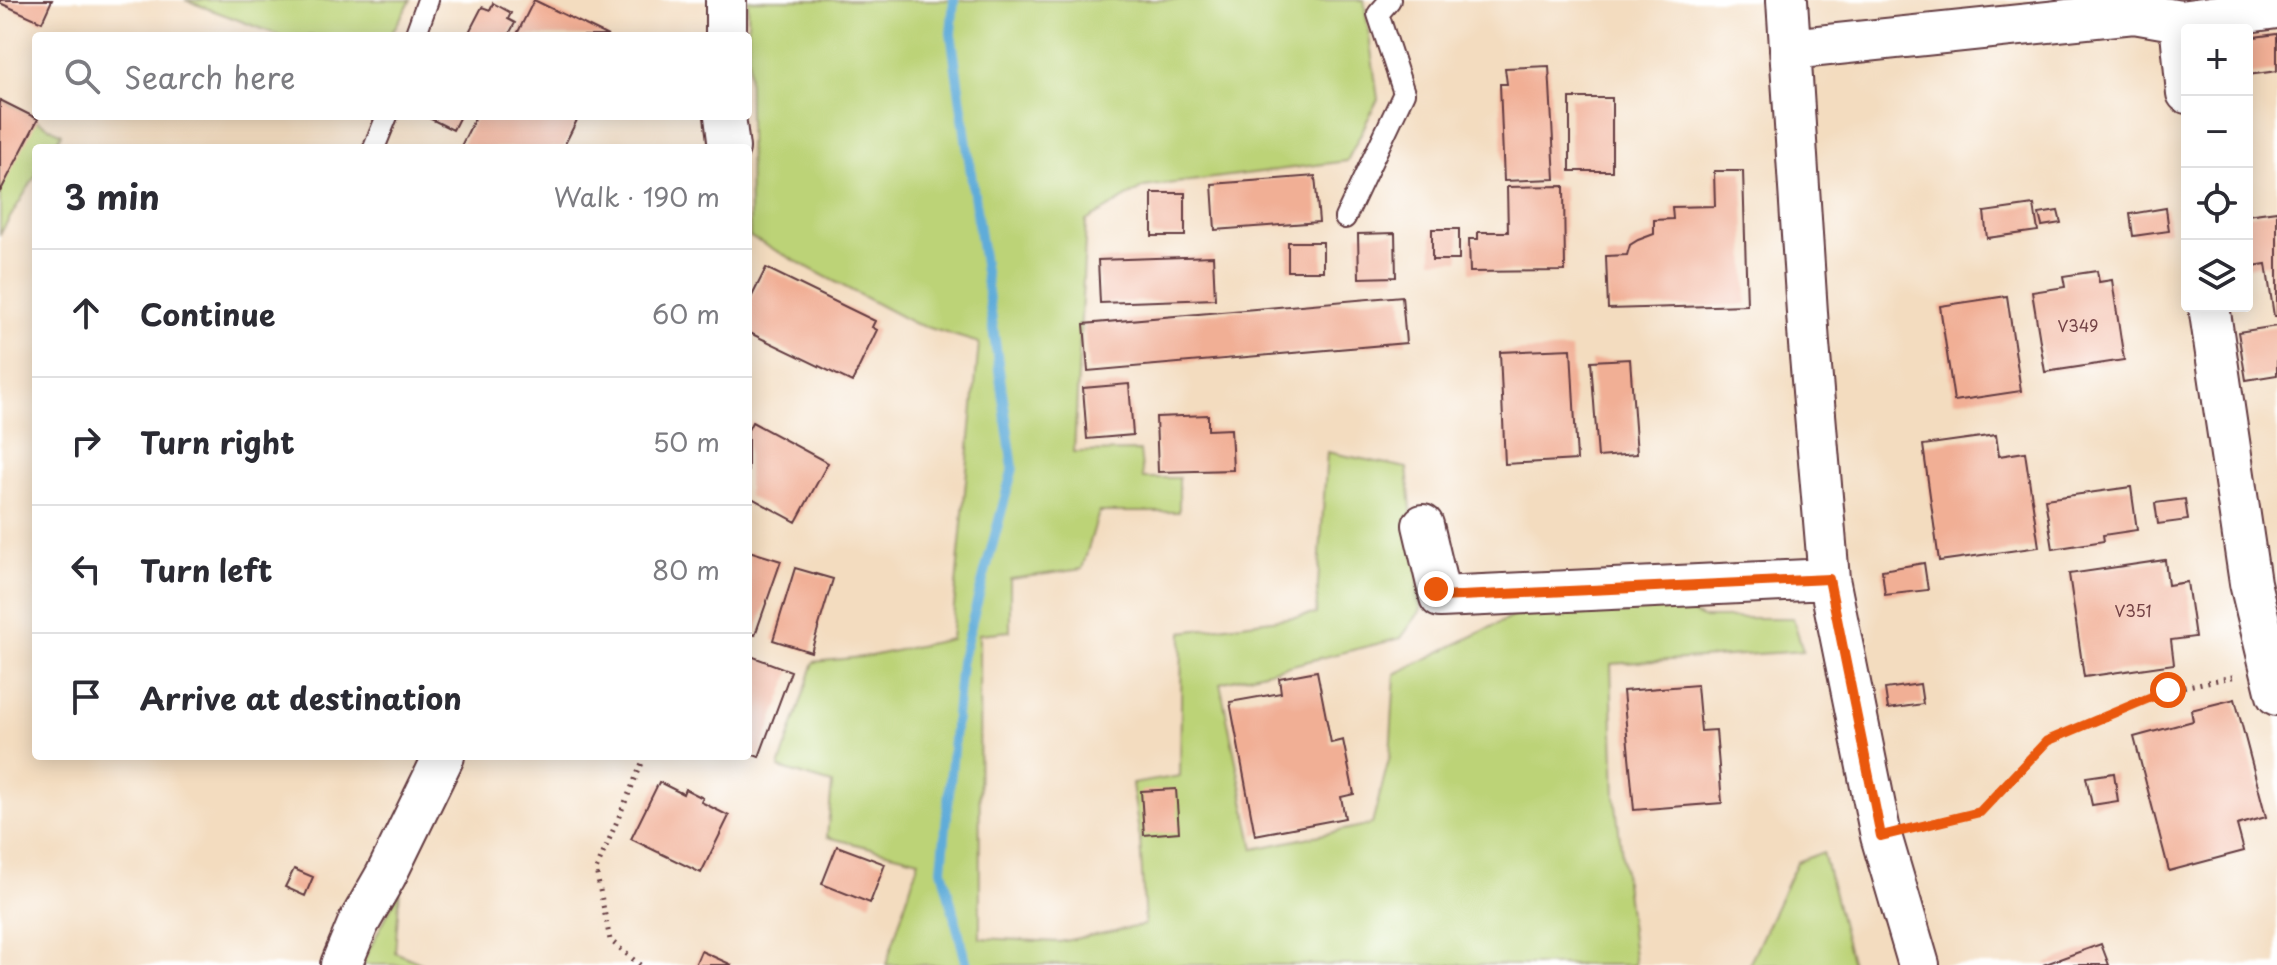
<!DOCTYPE html>
<html lang="en">
<head>
<meta charset="utf-8">
<style>
  :root { --surface:#fff; --page:#f2f2f3; --text:#2b2b33; --muted:#7c7c81; --line:#e1e1e2 }
  body { margin:0; font-family:"Playpen Sans",sans-serif; background:var(--page); color:var(--text) }
  .controls { position:absolute; right:24px; top:24px; display:grid; overflow:hidden; border-radius:8px; box-shadow:0 4px 20px #0003 }
  .controls button { width:72px; height:72px; display:grid; place-items:center; padding:0; border:0; border-bottom:2px solid var(--line); background:var(--surface); color:var(--text); font:40px sans-serif }
  .stop { position:absolute; width:24px; height:24px; margin:-18px; border:6px solid #ea580c; border-radius:50%; background:#fff }
  .stop.end { background:#ea580c; border-color:#fff; box-shadow:0 2px 8px #0008 }
  .list { margin:0; padding:0; list-style:none }
  h2 { display:flex; justify-content:space-between; align-items:center; height:104px; margin:0; padding:0 32px; font-size:34px }
  h2 small { font-size:26px; font-weight:400; color:var(--muted) }
  .list li { display:grid; grid-template-columns:52px 1fr auto; gap:24px; align-items:center; box-sizing:border-box; height:128px; padding:0 32px; border-top:2px solid var(--line) }
  .list b { display:block; font-size:30px; white-space:nowrap }
  .list em { font-size:26px; font-style:normal; color:var(--muted) }
  .icon { flex:none; width:44px; height:44px; fill:none; stroke:currentColor; stroke-width:2; stroke-linecap:round; stroke-linejoin:round }
  .map { position:relative; flex:none; width:2277px; height:965px; overflow:hidden }
  .search { position:absolute; background:var(--surface); box-shadow:0 4px 20px #0003; left:32px; top:32px; width:720px; height:88px; display:flex; align-items:center; gap:20px; box-sizing:border-box; padding:0 28px; border-radius:8px; color:var(--muted); font-size:30px }
  .panel { position:absolute; background:var(--surface); box-shadow:0 4px 20px #0003; left:32px; top:144px; width:720px; height:616px; border-radius:8px }
  .map>svg:first-child { display:block }
  .green { fill:#bcd377; stroke:#837951; stroke-width:2 }
  .lines { fill:none; stroke-linecap:round; stroke-linejoin:round }
  .stream { stroke:#5facd9; stroke-width:10 }
  .building { fill:#f1af95 }
  .service-casing { stroke:#633b41; stroke-width:24 }
  .minor-casing { stroke:#633b41; stroke-width:44 }
  .path { stroke:#633b41; stroke-width:5; stroke-dasharray:2 6; stroke-linecap:butt }
  .service { stroke:#fff; stroke-width:20 }
  .minor { stroke:#fff; stroke-width:40 }
  .route { stroke:#ea580c; stroke-width:10 }
  .labels { text-anchor:middle; stroke-width:6; stroke-linejoin:round; paint-order:stroke }
  .number-label { font-size:16px; fill:#744346 }
</style>
</head>
<body>
<div class="map">
<svg width="2277" height="965" viewBox="0 0 2277 965">
  <rect width="100%" height="100%" fill="#fff"/>
  <filter id="ink" filterUnits="userSpaceOnUse"><feTurbulence type="fractalNoise" baseFrequency=".0125" numOctaves="2"/><feDisplacementMap in="SourceGraphic" scale="16" xChannelSelector="R" yChannelSelector="G"/><feConvolveMatrix kernelMatrix="1 2 1 2 8 2 1 2 1" color-interpolation-filters="sRGB"/></filter>
  <filter id="wash" filterUnits="userSpaceOnUse"><feTurbulence type="fractalNoise" baseFrequency=".006" numOctaves="4" result="noise"/><feDisplacementMap in="SourceGraphic" scale="32" xChannelSelector="R" yChannelSelector="G"/><feGaussianBlur stdDeviation="1.8" result="paint"/><feColorMatrix in="noise" values="0 0 0 0 0 0 0 0 0 0 0 0 0 0 0 0 0 1.4 0 .05"/><feComposite in="paint" operator="in"/></filter>
  <g filter="url(#wash)">
    <rect width="100%" height="100%" fill="#f3dcbf"/>
    <path class="green" d="M 185,0 L 411,0 L 390,36 L 281,36 Z
      M 748,0 L 1364,0 L 1378,99 L 1347,161 L 1144,187 L 1086,221 L 1074,452 L 1140,451 L 1143,478 L 1179,478 L 1179,512 L 1099,512 L 1082,569 L 1010,579 L 1010,631 L 979,634 L 980,938 L 1059,942 L 1145,925 L 1140,840 L 1132,784 L 1180,776 L 1182,632 L 1316,614 L 1327,452 L 1407,468 L 1421,610 L 1401,638 L 1220,683 L 1254,849 L 1372,824 L 1390,756 L 1395,674 L 1528,609 L 1662,597 L 1702,618 L 1793,618 L 1803,651 L 1611,664 L 1615,797 L 1635,965 L 886,965 L 919,860 L 827,837 L 832,784 L 779,768 L 814,662 L 871,656 L 951,639 L 979,343 L 913,323 L 750,237 Z
      M 0,99 L 61,134 L 53,148 L 36,148 L 36,175 L 0,234 Z
      M 1823,852 L 1852,965 L 1749,965 L 1797,862 Z
      M 400,890 L 395,952 L 425,965 L 361,965 Z"/>
    <g class="lines">
      <path class="stream" d="M 954,0 L 951,33 L 1013,468 L 961,662 L 942,869 L 967,965"/>
    </g>
    <g id="blocks">
      <path class="building" d="M 0,0 L 52,0 L 42,22 L 0,3 Z
        M 534,0 L 608,36 L 516,36 Z
        M 493,3 L 511,13 L 508,19 L 515,23 L 508,36 L 467,36 L 482,7 L 490,10 Z
        M 2277,34 L 2277,71 L 2247,75 L 2247,38 Z
        M 1549,66 L 1555,179 L 1504,181 L 1500,84 L 1507,84 L 1505,68 Z
        M 1570,98 L 1612,98 L 1612,171 L 1570,171 Z
        M 0,100 L 38,119 L 0,192 Z
        M 425,116 L 460,116 L 453,130 Z
        M 476,116 L 579,116 L 563,148 L 460,148 Z
        M 1714,171 L 1743,171 L 1747,305 L 1608,309 L 1606,256 L 1627,255 L 1630,245 L 1638,240 L 1654,234 L 1654,220 L 1673,219 L 1672,207 L 1715,206 Z
        M 1315,176 L 1319,222 L 1215,230 L 1212,184 Z
        M 1564,186 L 1565,271 L 1470,272 L 1469,239 L 1478,239 L 1478,232 L 1508,232 L 1507,187 Z
        M 1152,193 L 1185,193 L 1185,236 L 1152,236 Z
        M 2034,205 L 2038,231 L 1987,238 L 1984,212 Z
        M 2166,208 L 2169,231 L 2133,236 L 2130,214 Z
        M 2058,211 L 2061,223 L 2042,226 L 2039,214 Z
        M 2277,211 L 2277,316 L 2274,316 L 2266,264 L 2247,267 L 2247,215 Z
        M 1432,229 L 1459,229 L 1459,260 L 1432,260 Z
        M 1395,233 L 1396,277 L 1359,278 L 1358,234 Z
        M 1288,242 L 1323,242 L 1323,271 L 1288,271 Z
        M 1213,256 L 1215,299 L 1100,303 L 1098,260 Z
        M 766,268 L 875,321 L 872,327 L 877,330 L 852,382 L 748,332 L 748,304 Z
        M 2097,271 L 2099,282 L 2112,280 L 2124,360 L 2045,372 L 2032,292 L 2065,287 L 2063,276 Z
        M 1402,296 L 1406,343 L 1088,371 L 1084,324 Z
        M 2007,296 L 2021,391 L 1954,401 L 1940,306 Z
        M 2277,326 L 2277,375 L 2246,380 L 2238,332 Z
        M 1571,349 L 1577,460 L 1505,464 L 1500,352 Z
        M 1630,359 L 1637,454 L 1598,457 L 1591,361 Z
        M 1129,384 L 1133,435 L 1087,439 L 1083,388 Z
        M 1208,415 L 1208,430 L 1231,429 L 1233,470 L 1158,472 L 1156,417 Z
        M 752,422 L 828,463 L 796,522 L 748,496 L 748,430 Z
        M 1996,435 L 1999,456 L 2025,452 L 2039,547 L 1939,561 L 1923,445 Z
        M 2131,487 L 2137,530 L 2103,535 L 2104,541 L 2053,549 L 2045,499 Z
        M 2185,499 L 2188,520 L 2158,524 L 2155,503 Z
        M 749,551 L 781,561 L 755,635 L 748,633 Z
        M 2165,560 L 2168,585 L 2187,582 L 2195,637 L 2171,640 L 2174,664 L 2084,677 L 2069,574 Z
        M 1924,563 L 1928,590 L 1885,595 L 1882,570 Z
        M 795,568 L 833,579 L 811,652 L 773,640 Z
        M 748,655 L 791,671 L 759,757 L 748,753 Z
        M 1317,671 L 1331,743 L 1343,740 L 1354,794 L 1341,797 L 1345,818 L 1255,835 L 1230,702 L 1281,693 L 1279,678 Z
        M 1920,684 L 1923,704 L 1888,709 L 1885,689 Z
        M 1697,685 L 1701,731 L 1716,730 L 1722,803 L 1634,810 L 1623,691 Z
        M 2235,699 L 2266,817 L 2237,825 L 2244,851 L 2169,871 L 2134,737 L 2193,721 L 2191,710 Z
        M 2114,773 L 2118,801 L 2092,805 L 2086,777 Z
        M 659,782 L 683,794 L 685,789 L 703,798 L 701,802 L 729,816 L 701,873 L 631,839 Z
        M 1176,789 L 1179,832 L 1144,835 L 1141,791 Z
        M 837,846 L 885,864 L 870,903 L 822,884 Z
        M 294,869 L 313,877 L 305,896 L 285,887 Z
        M 2101,944 L 2109,965 L 2043,965 Z
        M 701,951 L 732,965 L 695,965 Z"/>
    </g>
  </g>
  <g filter="url(#ink)">
    <use href="#blocks" fill-opacity="0" stroke="#633b41" stroke-width="2"/>
    <g class="lines">
      <g class="service-casing">
        <path id="service" d="M 415,36 L 428,0
          M 374,148 L 387,116
          M 1345,218 L 1404,93 L 1378,14 L 1390,0"/>
      </g>
      <g class="minor-casing">
        <path id="minor" d="M 726,0 L 726,36
          M 1787,0 L 1809,344 L 1829,579 L 1881,836 L 1919,965
          M 2180,21 L 2187,93
          M 1790,49 L 2134,13 L 2180,21 L 2277,8
          M 725,116 L 729,148
          M 2209,306 L 2250,583 L 2277,695
          M 1423,525 L 1440,597 L 1829,579
          M 341,965 L 358,924 L 386,875 L 444,756"/>
      </g>
      <path class="path" d="M 1915,828 L 1980,812 L 2047,741 L 2168,690 L 2237,676
        M 640,965 L 610,940 L 596,870 L 645,756"/>
      <use href="#service" class="service"/>
      <use href="#minor" class="minor"/>
    </g>
  </g>
  <g class="lines" filter="url(#ink)">
    <path class="route" d="M 1436,589 L 1440,597 L 1829,579 L 1881,836 L 1980,812 L 2047,741 L 2168,690"/>
  </g>
  <g class="labels">
    <g class="number-label">
      <text x="2078" y="332">V349</text>
      <text x="2133" y="617">V351</text>
    </g>
  </g>
</svg>
<div class="controls">
<button>+</button>
<button>−</button>
<button><svg class="icon" aria-label="locate" viewBox="0 0 24 24"><circle cx="12" cy="12" r="6"/><path d="M12 2v4M12 18v4M2 12h4M18 12h4"/></svg></button>
<button><svg class="icon" aria-label="layers" viewBox="0 0 24 24"><path d="M12 4l9 5-9 5-9-5zM3 14l9 5 9-5"/></svg></button>
</div>
<div class="stop" style="left:2168px;top:690px"></div>
<div class="stop end" style="left:1436px;top:589px"></div>
<div class="search"><svg class="icon" aria-label="search" viewBox="0 0 24 24"><circle cx="10" cy="10" r="6"/><path d="M15 15l6 6"/></svg>Search here</div>
<section class="panel">
<h2>3 min<small>Walk · 190 m</small></h2>
<ul class="list">
<li><svg class="icon" aria-label="ahead" viewBox="0 0 24 24"><path d="M12 20V5M6 11l6-6 6 6"/></svg><div><b>Continue</b></div><em>60 m</em></li>
<li><svg class="icon" aria-label="right" viewBox="0 0 24 24"><path d="M7 20v-9h11M14 6l5 5-5 5"/></svg><div><b>Turn right</b></div><em>50 m</em></li>
<li><svg class="icon" aria-label="left" viewBox="0 0 24 24"><path d="M17 20v-9H6M10 6l-5 5 5 5"/></svg><div><b>Turn left</b></div><em>80 m</em></li>
<li><svg class="icon" aria-label="arrive" viewBox="0 0 24 24"><path d="M6 21V4h12l-3 4 3 4H6"/></svg><div><b>Arrive at destination</b></div></li>
</ul>
</section>
</div>
</body>
</html>
